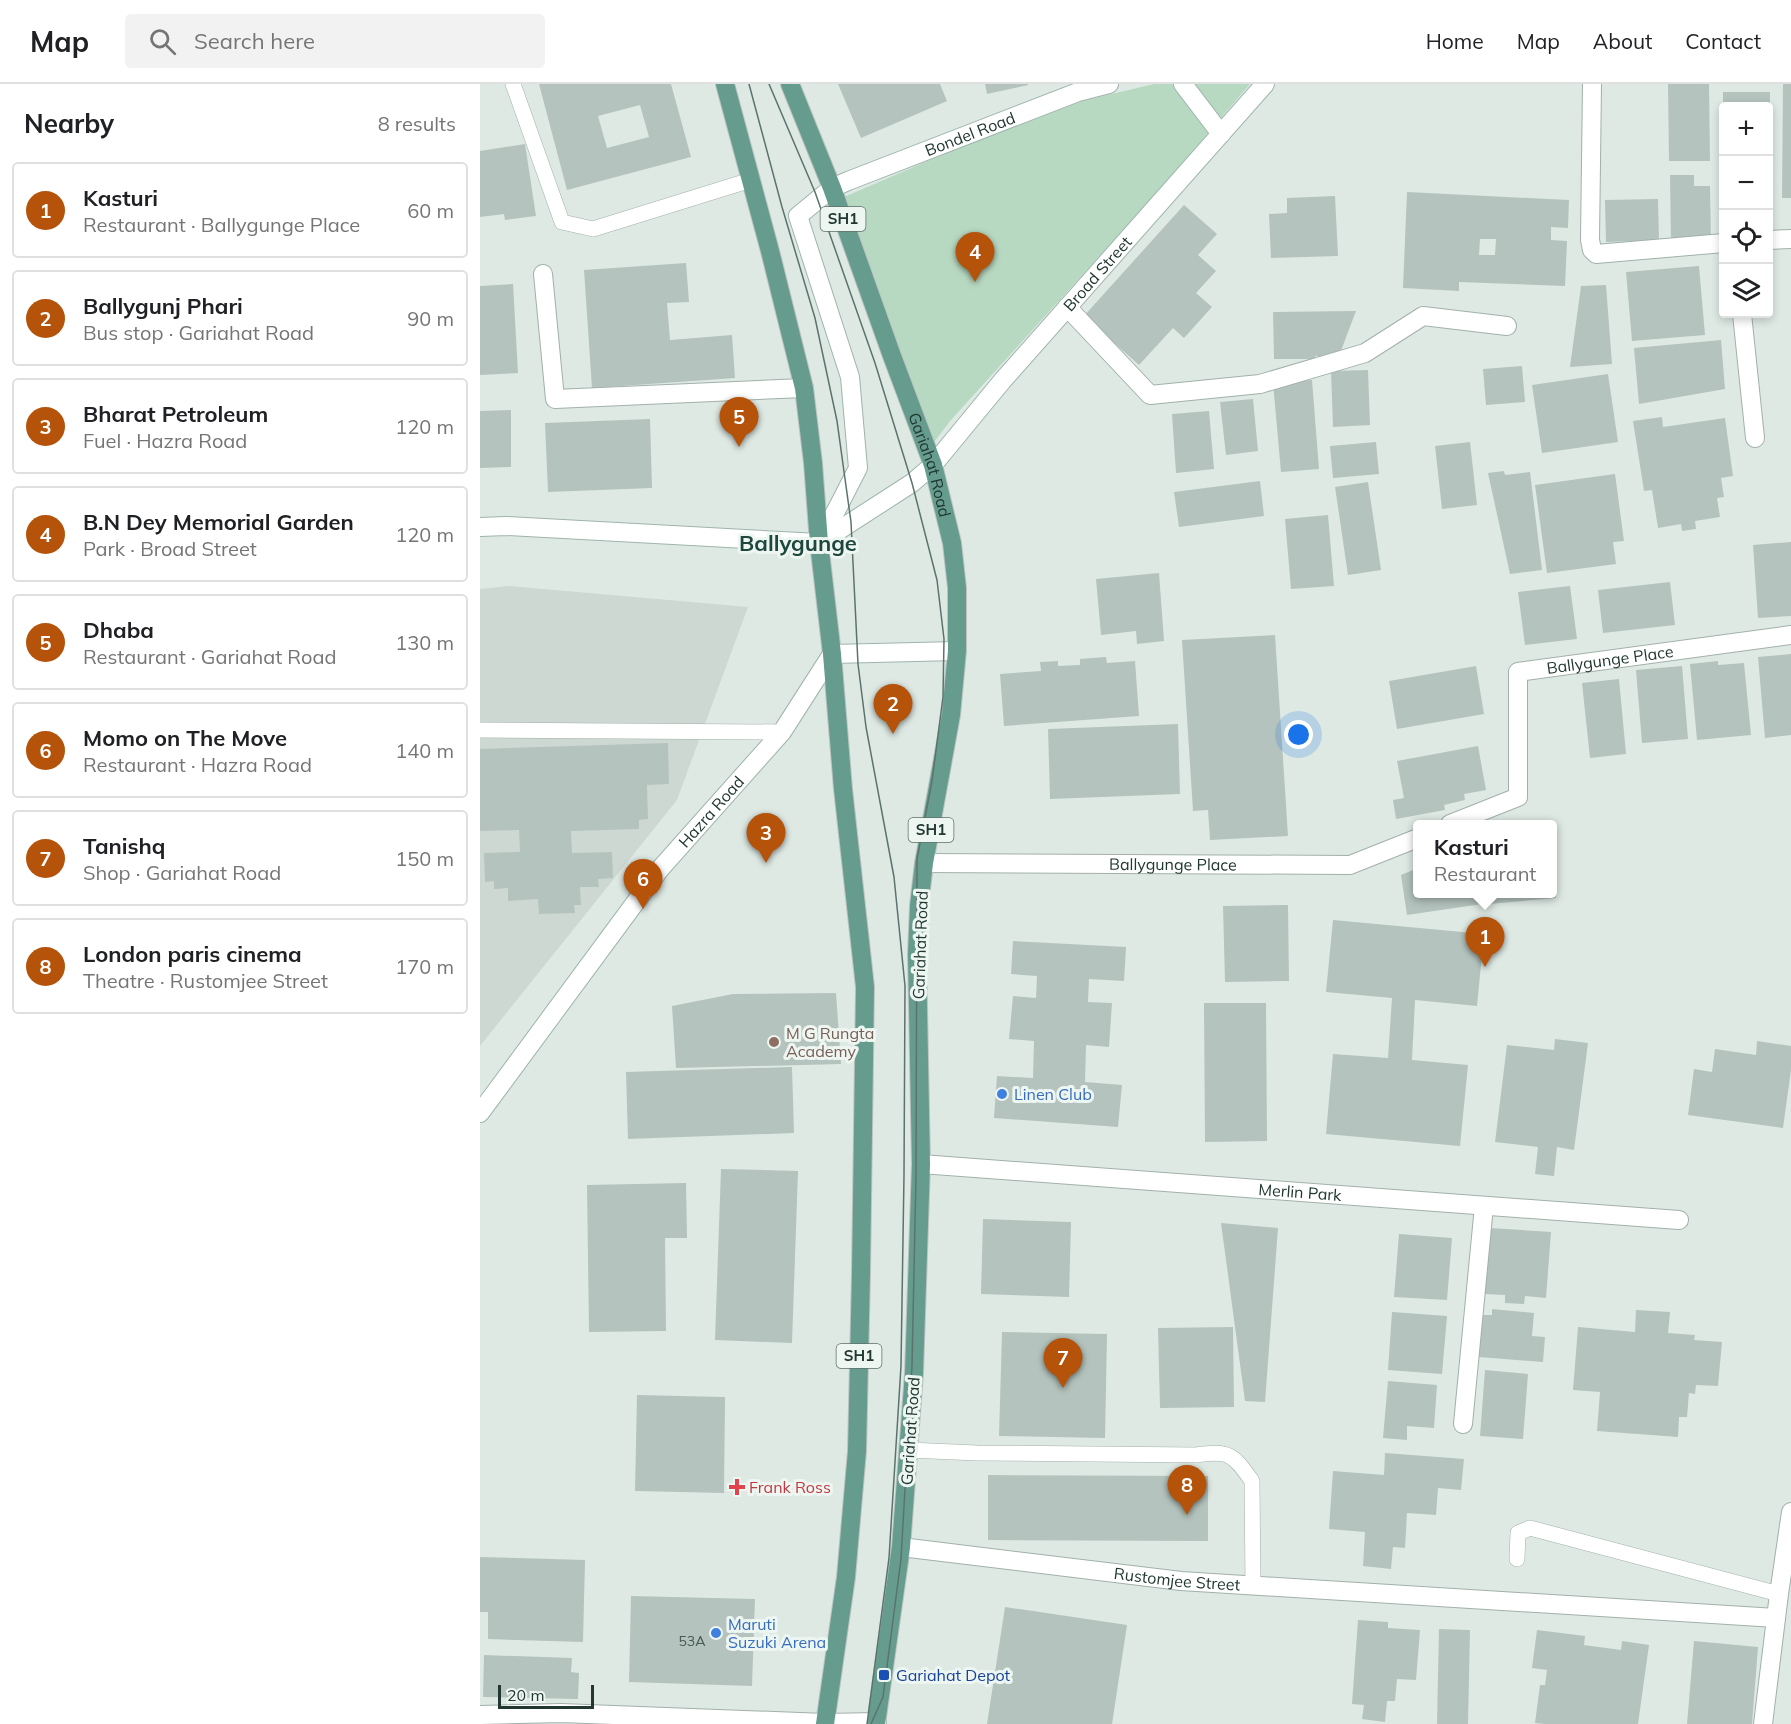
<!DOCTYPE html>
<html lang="en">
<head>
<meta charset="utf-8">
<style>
  :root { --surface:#fff; --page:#f2f2f2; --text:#202124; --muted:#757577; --line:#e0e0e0; --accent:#b45309 }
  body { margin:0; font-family:Mulish,sans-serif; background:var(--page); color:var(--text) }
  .controls { position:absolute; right:18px; top:18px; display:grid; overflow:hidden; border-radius:6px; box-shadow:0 3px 9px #0003 }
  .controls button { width:54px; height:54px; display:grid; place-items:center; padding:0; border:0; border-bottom:2px solid var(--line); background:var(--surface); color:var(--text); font:30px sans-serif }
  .scale { position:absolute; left:18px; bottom:15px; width:96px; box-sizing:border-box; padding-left:6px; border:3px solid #213731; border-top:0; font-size:16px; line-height:21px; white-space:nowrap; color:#213731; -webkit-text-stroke:4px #eef6f2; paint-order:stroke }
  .you { position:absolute; left:819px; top:651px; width:21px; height:21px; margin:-15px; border:4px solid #fff; border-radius:50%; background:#1a73e8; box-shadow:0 0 0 9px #1a73e833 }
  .badge { display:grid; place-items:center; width:39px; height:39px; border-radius:50%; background:var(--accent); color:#fff; font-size:20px; font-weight:700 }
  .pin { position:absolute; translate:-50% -50px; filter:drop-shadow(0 2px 3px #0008) }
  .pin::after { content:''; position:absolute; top:32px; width:21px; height:18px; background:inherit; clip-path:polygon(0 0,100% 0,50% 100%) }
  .popup { position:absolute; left:933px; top:736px; width:144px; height:78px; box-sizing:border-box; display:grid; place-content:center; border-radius:6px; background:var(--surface); filter:drop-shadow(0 2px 4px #0005); font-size:20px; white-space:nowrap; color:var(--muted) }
  .popup b { font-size:22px; color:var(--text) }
  .popup::after { content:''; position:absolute; left:50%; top:100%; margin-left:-12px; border:12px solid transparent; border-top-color:var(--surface) }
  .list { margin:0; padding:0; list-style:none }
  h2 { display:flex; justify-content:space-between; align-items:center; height:78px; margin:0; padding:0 24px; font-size:26px }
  h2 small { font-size:20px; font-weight:400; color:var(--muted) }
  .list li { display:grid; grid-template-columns:39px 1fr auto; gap:18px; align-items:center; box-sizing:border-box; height:96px; margin:0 12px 12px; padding:0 12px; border:2px solid var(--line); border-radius:6px }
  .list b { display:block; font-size:22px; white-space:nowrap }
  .list p { margin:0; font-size:20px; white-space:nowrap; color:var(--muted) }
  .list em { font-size:20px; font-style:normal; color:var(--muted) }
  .icon { flex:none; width:33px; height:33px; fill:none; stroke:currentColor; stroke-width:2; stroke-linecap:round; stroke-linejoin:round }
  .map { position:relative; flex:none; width:1311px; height:1640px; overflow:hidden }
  header { display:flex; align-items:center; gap:36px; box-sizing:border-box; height:84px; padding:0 30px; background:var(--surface); border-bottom:2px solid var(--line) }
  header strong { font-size:28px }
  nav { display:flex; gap:33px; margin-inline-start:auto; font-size:21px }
  .search { width:420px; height:54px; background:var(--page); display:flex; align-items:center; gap:15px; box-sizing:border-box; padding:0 21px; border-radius:6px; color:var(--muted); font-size:22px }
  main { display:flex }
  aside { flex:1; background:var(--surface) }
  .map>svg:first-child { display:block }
  .built { fill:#cdd8d3 }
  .green { fill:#b8d9c1 }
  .building { fill:#b4c3bd; fill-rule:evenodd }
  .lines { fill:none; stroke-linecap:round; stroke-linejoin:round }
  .lane-casing { stroke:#a2b0ab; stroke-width:16 }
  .street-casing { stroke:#a2b0ab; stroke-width:20 }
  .secondary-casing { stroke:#9eb4ac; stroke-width:20 }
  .primary-casing { stroke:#bcc3c1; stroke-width:20 }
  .lane { stroke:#fff; stroke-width:15 }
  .street { stroke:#fff; stroke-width:18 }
  .secondary { stroke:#fff; stroke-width:18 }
  .primary { stroke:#659c8e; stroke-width:18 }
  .tram { stroke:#5b736d; stroke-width:1.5 }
  .education-dot { fill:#8d6e63; stroke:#eef6f2; stroke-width:2 }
  .shop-dot { fill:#3f7fe0; stroke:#eef6f2; stroke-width:2 }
  .health-dot { fill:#e0444e; stroke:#eef6f2; stroke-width:2 }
  .transit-dot { fill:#1a4fb4; stroke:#eef6f2; stroke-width:2 }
  .labels { text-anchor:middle; stroke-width:6; stroke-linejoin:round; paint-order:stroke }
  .number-label { font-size:14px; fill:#465a54 }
  .shield { fill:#eef6f2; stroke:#5e706b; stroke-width:1.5 }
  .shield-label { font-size:15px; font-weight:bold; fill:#213731 }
  .street-label { font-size:16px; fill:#213731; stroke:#eef6f2 }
  .education-label { font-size:16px; fill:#785e54; stroke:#eef6f2; text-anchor:start }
  .shop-label { font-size:16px; fill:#366cbe; stroke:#eef6f2; text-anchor:start }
  .health-label { font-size:16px; fill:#be3a42; stroke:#eef6f2; text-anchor:start }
  .transit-label { font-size:16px; fill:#164399; stroke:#eef6f2; text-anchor:start }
  .district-label { font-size:22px; font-weight:bold; fill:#1e483e; stroke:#eef6f2 }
</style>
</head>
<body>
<header>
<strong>Map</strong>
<div class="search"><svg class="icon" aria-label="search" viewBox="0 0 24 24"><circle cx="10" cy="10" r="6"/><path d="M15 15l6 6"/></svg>Search here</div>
<nav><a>Home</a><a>Map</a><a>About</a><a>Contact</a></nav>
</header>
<main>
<aside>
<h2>Nearby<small>8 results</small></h2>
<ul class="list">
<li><span class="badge">1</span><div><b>Kasturi</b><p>Restaurant · Ballygunge Place</p></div><em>60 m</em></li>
<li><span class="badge">2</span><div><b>Ballygunj Phari</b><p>Bus stop · Gariahat Road</p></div><em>90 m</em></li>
<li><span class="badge">3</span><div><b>Bharat Petroleum</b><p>Fuel · Hazra Road</p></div><em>120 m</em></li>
<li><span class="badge">4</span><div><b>B.N Dey Memorial Garden</b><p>Park · Broad Street</p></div><em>120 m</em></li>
<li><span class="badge">5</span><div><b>Dhaba</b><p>Restaurant · Gariahat Road</p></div><em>130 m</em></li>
<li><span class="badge">6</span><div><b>Momo on The Move</b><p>Restaurant · Hazra Road</p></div><em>140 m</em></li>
<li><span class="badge">7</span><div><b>Tanishq</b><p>Shop · Gariahat Road</p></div><em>150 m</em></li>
<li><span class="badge">8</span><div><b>London paris cinema</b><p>Theatre · Rustomjee Street</p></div><em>170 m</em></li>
</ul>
</aside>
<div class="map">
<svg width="1311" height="1640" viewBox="0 0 1311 1640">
  <rect width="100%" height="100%" fill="#dee9e4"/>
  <path class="built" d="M 29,502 L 268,523 L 197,716 L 0,962 L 0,505 Z"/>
  <path class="green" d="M 674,0 L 770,0 L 681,104 L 471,336 L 451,362 L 364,113 L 568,25 Z"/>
  <path class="building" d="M 59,0 L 191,0 L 211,73 L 87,106 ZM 160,21 L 169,53 L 127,64 L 118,32 Z
    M 358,0 L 460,0 L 467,17 L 381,54 Z
    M 505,0 L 548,0 L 548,1 L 507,10 Z
    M 1188,0 L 1229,0 L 1230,77 L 1189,77 Z
    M 1303,0 L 1311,0 L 1311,114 L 1302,114 Z
    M 1243,8 L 1290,8 L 1290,22 L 1243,22 Z
    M 45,60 L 56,132 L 25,136 L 24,130 L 0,133 L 0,67 Z
    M 1190,91 L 1214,91 L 1214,102 L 1230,102 L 1231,157 L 1191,158 Z
    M 927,108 L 1089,116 L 1088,144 L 1071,143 L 1071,156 L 1087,157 L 1085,202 L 979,198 L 979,207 L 923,204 ZM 1000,155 L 1016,155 L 1015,171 L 999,171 Z
    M 855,112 L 858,172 L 791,174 L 789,130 L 807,129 L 807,114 Z
    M 1178,115 L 1179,156 L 1126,158 L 1125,116 Z
    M 704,121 L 737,150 L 718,171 L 736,187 L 716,209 L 732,223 L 704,254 L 693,244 L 659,281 L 604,232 Z
    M 206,179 L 209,218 L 187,219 L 190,256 L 252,251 L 255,294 L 112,304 L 104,186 Z
    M 1219,182 L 1225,251 L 1152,257 L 1146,188 Z
    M 33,200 L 38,289 L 0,291 L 0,202 Z
    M 1126,201 L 1132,280 L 1090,283 L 1101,202 Z
    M 876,227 L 859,272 L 835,272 L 835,275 L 794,275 L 793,228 Z
    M 1241,256 L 1245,305 L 1159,320 L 1154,264 Z
    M 1042,282 L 1045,318 L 1006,321 L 1003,285 Z
    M 888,286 L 890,341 L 853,343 L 851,287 Z
    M 1128,290 L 1138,358 L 1062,369 L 1052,301 Z
    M 832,296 L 839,385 L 801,388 L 793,299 Z
    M 773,315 L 778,367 L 746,371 L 740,318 Z
    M 31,326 L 31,383 L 0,384 L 0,327 Z
    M 729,327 L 734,385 L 696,389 L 692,330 Z
    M 1182,333 L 1183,343 L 1245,334 L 1253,392 L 1241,394 L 1244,413 L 1237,414 L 1240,433 L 1215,437 L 1216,445 L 1202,447 L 1201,440 L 1178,444 L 1172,406 L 1164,407 L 1153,337 Z
    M 170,335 L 172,404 L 68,408 L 65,339 Z
    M 896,358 L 899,390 L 853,394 L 850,362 Z
    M 990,358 L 997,421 L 962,425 L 955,362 Z
    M 1024,387 L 1025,391 L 1050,388 L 1062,486 L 1030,490 L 1008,389 Z
    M 1135,390 L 1144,457 L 1133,458 L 1136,480 L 1067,489 L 1055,401 Z
    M 780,397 L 784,432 L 699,443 L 694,408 Z
    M 888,398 L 901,486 L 868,491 L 855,403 Z
    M 848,431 L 854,502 L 811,505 L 805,435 Z
    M 1311,458 L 1311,532 L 1278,534 L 1273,461 Z
    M 679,489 L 684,557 L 657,560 L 656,547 L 621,551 L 616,495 Z
    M 1190,498 L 1195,541 L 1123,549 L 1118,506 Z
    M 1090,502 L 1097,555 L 1045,561 L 1038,508 Z
    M 795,551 L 808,752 L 730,756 L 728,726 L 713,727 L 702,556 Z
    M 1311,570 L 1311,651 L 1285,654 L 1278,573 Z
    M 626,573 L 627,579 L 655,577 L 659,632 L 524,642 L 520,590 L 561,587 L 560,578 L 578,577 L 578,582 L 600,581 L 600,575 Z
    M 1238,577 L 1238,581 L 1264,579 L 1271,651 L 1217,656 L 1210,580 Z
    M 996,582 L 1004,630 L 917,645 L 909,597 Z
    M 1202,582 L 1208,655 L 1162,659 L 1156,586 Z
    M 1139,595 L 1146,670 L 1110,674 L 1102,599 Z
    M 698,640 L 700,710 L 570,715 L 568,645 Z
    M 188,659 L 189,700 L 167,701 L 168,735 L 159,736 L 159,745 L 91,747 L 92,769 L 132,768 L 133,794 L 118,795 L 119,803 L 100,803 L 101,821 L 94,821 L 95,829 L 59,830 L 58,815 L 28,817 L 28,804 L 14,805 L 14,797 L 5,798 L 4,769 L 40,768 L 39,746 L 0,747 L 0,665 Z
    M 998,662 L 1006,706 L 984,710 L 985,716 L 964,721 L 965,726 L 916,735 L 913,716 L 924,714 L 917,677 Z
    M 938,784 L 938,810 L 1001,810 L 1002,820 L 927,831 L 921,791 Z
    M 1072,794 L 1074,794 L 1076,814 L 1009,820 L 1008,810 L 1072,810 Z
    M 808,821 L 809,897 L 745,898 L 743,822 Z
    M 853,836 L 1004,850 L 997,922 L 935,916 L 932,976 L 988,981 L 980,1062 L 846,1050 L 853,970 L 908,974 L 912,914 L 846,908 Z
    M 533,857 L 646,863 L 644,897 L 609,895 L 608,918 L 632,919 L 629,963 L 606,961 L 605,998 L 642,1001 L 638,1043 L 514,1034 L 517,992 L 553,994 L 554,957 L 529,955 L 533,912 L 556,914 L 557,892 L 531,890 Z
    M 356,909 L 361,980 L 196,984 L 192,922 L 253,910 Z
    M 724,919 L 786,919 L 787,1057 L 725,1058 Z
    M 1075,955 L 1108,959 L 1094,1066 L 1077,1063 L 1074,1092 L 1055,1090 L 1058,1063 L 1015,1058 L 1027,961 L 1074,966 Z
    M 1277,957 L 1311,962 L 1311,986 L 1303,1044 L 1208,1031 L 1214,985 L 1232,988 L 1235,965 L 1276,971 Z
    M 312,983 L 314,1049 L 148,1055 L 146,988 Z
    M 241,1085 L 318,1087 L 312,1259 L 235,1256 Z
    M 206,1099 L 207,1154 L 185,1154 L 186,1247 L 109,1248 L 107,1101 Z
    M 503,1135 L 591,1138 L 589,1213 L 501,1210 Z
    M 741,1139 L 798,1144 L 785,1318 L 765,1317 Z
    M 1010,1144 L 1071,1148 L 1066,1214 L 1045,1212 L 1044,1220 L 1025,1219 L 1025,1211 L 1005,1210 Z
    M 919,1150 L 972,1154 L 967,1216 L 914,1213 Z
    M 1012,1225 L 1054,1229 L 1052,1252 L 1065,1253 L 1063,1278 L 999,1273 L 1002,1231 L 1012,1231 Z
    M 1156,1226 L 1190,1228 L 1188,1249 L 1215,1251 L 1214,1256 L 1242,1258 L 1238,1302 L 1216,1301 L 1215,1310 L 1209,1309 L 1207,1333 L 1199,1333 L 1198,1353 L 1117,1347 L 1120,1308 L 1093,1306 L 1098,1243 L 1155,1248 Z
    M 912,1228 L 967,1232 L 962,1290 L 908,1286 Z
    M 753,1243 L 754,1323 L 680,1324 L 678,1244 Z
    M 522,1248 L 627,1250 L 625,1354 L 519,1352 Z
    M 1005,1286 L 1048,1290 L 1043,1355 L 1000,1352 Z
    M 908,1297 L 957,1301 L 954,1344 L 927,1342 L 927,1356 L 903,1354 Z
    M 157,1311 L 245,1313 L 244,1409 L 155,1407 Z
    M 905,1369 L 984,1375 L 981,1406 L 958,1404 L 956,1431 L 927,1429 L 925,1464 L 913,1463 L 911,1485 L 883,1482 L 885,1448 L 849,1445 L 853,1387 L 904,1391 Z
    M 508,1391 L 728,1392 L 728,1457 L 508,1456 Z
    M 0,1473 L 105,1476 L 103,1558 L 8,1555 L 8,1528 L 0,1528 Z
    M 151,1512 L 275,1515 L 272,1602 L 149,1598 Z
    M 525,1523 L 647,1541 L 632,1640 L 507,1640 Z
    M 878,1536 L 908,1538 L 908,1544 L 940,1546 L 936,1596 L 917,1595 L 915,1617 L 907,1617 L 905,1638 L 882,1635 L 884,1621 L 872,1620 Z
    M 959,1545 L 990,1546 L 988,1640 L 957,1640 Z
    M 1057,1546 L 1105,1552 L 1104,1561 L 1141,1566 L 1142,1557 L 1169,1561 L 1158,1640 L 1065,1640 L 1055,1639 L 1060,1601 L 1065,1601 L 1067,1586 L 1052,1584 Z
    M 1214,1557 L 1278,1563 L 1272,1640 L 1207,1640 Z
    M 4,1571 L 92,1574 L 91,1588 L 99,1589 L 98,1615 L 3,1613 Z"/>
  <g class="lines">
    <g class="lane-casing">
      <path id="lane" d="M 33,0 L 82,138 L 113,145 L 271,96
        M 0,646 L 302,648
        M 428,1366 L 497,1369 L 716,1371 C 749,1366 753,1370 772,1397 L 773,1501
        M 1037,1475 L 1038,1449 L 1050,1444 L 1299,1510"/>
    </g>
    <g class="street-casing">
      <g id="street">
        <path d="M 1112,0 L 1110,156 L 1112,166 L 1116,170 L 1244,159"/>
        <path d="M 1288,156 L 1311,155"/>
        <path d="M 63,190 L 75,315 L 324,304"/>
        <path d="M 587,223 L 670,311 L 780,300 L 885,269 L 943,232 L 1027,242"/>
        <path d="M 1262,230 L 1275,354"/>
        <path id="s1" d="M 970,740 L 1038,713 L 1038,588 L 1311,551"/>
        <path id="s2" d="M 444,779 L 870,781 L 938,754"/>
        <path id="s3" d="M 441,1080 L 1199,1136"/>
        <path d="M 983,1340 L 1004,1122"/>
        <path id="s4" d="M 421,1463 L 701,1497 L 1296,1534"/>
        <path d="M 0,1631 L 81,1629 L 345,1639 L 397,1638"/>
        <path d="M 1283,1640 L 1299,1510 L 1311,1428"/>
      </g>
    </g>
    <g class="secondary-casing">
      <g id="secondary">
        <path d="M 703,0 L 741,50"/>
        <path id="s5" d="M 0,443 L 26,442 L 339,459 L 432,399 L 453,381 L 523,296 L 785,0"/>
        <path id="s6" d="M 340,458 L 378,384 L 370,293 L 318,132 L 352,104 L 368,97 L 598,8 L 629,0"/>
        <path id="s7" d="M 0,1029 L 180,785 L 302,648 L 352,570 L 477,567"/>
      </g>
    </g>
    <g class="primary-casing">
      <g id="primary">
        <path d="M 245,0 L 290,167 L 324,304 L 333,379 L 339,459 L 352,570 L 363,705 L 385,903 L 381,1189 L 377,1367 L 366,1493 L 345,1640"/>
        <path id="s8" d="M 310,0 L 352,104 L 412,272 L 453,381 L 472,459 L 477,504 L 477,567 L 471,631 L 444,779 L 439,822 L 437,870 L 441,1080 L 434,1289 L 421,1463 L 396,1640"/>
      </g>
    </g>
    <use href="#lane" class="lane"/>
    <use href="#street" class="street"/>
    <use href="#secondary" class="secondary"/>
    <use href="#primary" class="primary"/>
    <path class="tram" d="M 269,0 L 302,123 L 335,234 L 357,337 L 371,438 L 378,580 L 386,643 L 414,793 L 425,902 L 424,1091 L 421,1282 L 409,1474 L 387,1640
      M 289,0 L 335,108 L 395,279 L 432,399 L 457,496 L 464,555 L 463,613 L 452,697 L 437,775 L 436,1092 L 432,1282 L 421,1475 L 403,1613 L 391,1640"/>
  </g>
  <circle class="education-dot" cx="294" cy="958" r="6"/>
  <g class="shop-dot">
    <circle cx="522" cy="1010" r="6"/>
    <circle cx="236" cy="1549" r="6"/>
  </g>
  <path class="health-dot" d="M254 1394h6v6h6v6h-6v6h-6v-6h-6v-6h6z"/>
  <rect class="transit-dot" x="398" y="1585" width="12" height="12" rx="3"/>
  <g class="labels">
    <g class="number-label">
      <text x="212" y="1562">53A</text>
    </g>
    <g class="shield">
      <rect x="340.5" y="123" width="45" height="24" rx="4.5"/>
      <rect x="428.5" y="734" width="45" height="24" rx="4.5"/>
      <rect x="356.5" y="1260" width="45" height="24" rx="4.5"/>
    </g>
    <g class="shield-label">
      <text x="363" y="140">SH1</text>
      <text x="451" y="751">SH1</text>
      <text x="379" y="1277">SH1</text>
    </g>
    <g class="street-label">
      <text dy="6" stroke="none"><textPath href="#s6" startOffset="536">Bondel Road</textPath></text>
      <text dy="6" stroke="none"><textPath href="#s5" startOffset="730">Broad Street</textPath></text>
      <text dy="6" stroke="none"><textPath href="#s8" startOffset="406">Gariahat Road</textPath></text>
      <text dy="6" stroke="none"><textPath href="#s1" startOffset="291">Ballygunge Place</textPath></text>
      <text dy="6" stroke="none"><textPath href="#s7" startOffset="380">Hazra Road</textPath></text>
      <text dy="6" stroke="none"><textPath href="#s2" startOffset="249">Ballygunge Place</textPath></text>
      <text transform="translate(440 861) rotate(-88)" y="6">Gariahat Road</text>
      <text dy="6" stroke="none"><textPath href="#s3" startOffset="380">Merlin Park</textPath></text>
      <text transform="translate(430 1347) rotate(-86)" y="6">Gariahat Road</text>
      <text dy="6" stroke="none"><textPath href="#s4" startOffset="278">Rustomjee Street</textPath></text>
    </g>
    <g class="education-label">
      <text x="306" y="955">M G Rungta<tspan x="306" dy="18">Academy</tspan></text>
    </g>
    <g class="shop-label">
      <text x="534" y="1016">Linen Club</text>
      <text x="248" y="1546">Maruti<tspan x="248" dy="18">Suzuki Arena</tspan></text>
    </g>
    <g class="health-label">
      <text x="269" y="1409">Frank Ross</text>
    </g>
    <g class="transit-label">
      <text x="416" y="1597">Gariahat Depot</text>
    </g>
    <g class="district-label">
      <text x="318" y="467">Ballygunge</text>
    </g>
  </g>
</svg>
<div class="controls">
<button>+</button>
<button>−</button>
<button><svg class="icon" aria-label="locate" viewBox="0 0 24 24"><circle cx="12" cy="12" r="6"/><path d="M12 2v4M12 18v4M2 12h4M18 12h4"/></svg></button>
<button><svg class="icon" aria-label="layers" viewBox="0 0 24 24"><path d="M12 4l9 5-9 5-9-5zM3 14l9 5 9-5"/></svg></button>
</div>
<div class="scale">20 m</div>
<div class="you"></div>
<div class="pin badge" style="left:1005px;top:883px">1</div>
<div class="popup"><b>Kasturi</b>Restaurant</div>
<div class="pin badge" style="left:413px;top:650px">2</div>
<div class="pin badge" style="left:286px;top:779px">3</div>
<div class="pin badge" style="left:495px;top:198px">4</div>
<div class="pin badge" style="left:259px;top:363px">5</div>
<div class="pin badge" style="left:163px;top:825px">6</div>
<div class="pin badge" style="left:583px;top:1304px">7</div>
<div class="pin badge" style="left:707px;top:1431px">8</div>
</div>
</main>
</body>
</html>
